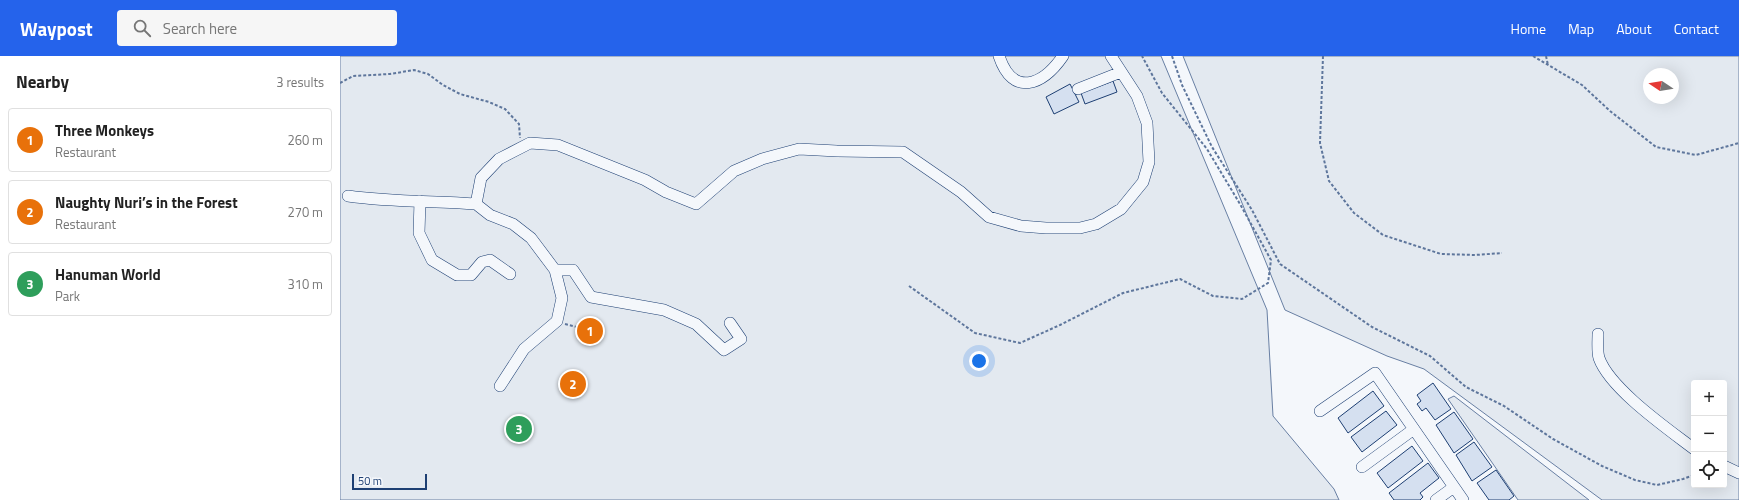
<!DOCTYPE html>
<html lang="en">
<head>
<meta charset="utf-8">
<style>
  :root { --surface:#fff; --page:#f6f6f6; --text:#222; --muted:#767676; --line:#e0e0e0; --accent:#2563eb }
  body { margin:0; font-family:"Titillium Web",sans-serif; background:var(--page); color:var(--text) }
  .controls { position:absolute; right:12px; bottom:12px; display:grid; overflow:hidden; border-radius:4px; box-shadow:0 4px 16px #0002 }
  .controls button { width:36px; height:36px; display:grid; place-items:center; padding:0; border:0; border-bottom:1px solid var(--line); background:var(--surface); color:var(--text); font:20px sans-serif }
  .compass { position:absolute; left:1303px; top:12px; width:36px; height:36px; border-radius:50%; background:var(--surface); box-shadow:0 4px 16px #0002; rotate:282deg }
  .scale { position:absolute; left:12px; bottom:10px; width:75px; box-sizing:border-box; padding-left:4px; border:2px solid #1d3f73; border-top:0; font-size:11px; line-height:14px; white-space:nowrap; color:#1d3f73; -webkit-text-stroke:3px #f4f7fb; paint-order:stroke }
  .you { position:absolute; left:639px; top:305px; width:14px; height:14px; margin:-10px; border:3px solid #fff; border-radius:50%; background:#1a73e8; box-shadow:0 0 0 6px #1a73e833 }
  .badge { display:grid; place-items:center; width:26px; height:26px; border-radius:50%; background:var(--accent); color:#fff; font-size:13px; font-weight:700 }
  .pin { position:absolute; translate:-50% -50%; border:2px solid #fff; box-shadow:0 1px 4px #0006 }
  .list { margin:0; padding:0; list-style:none }
  h2 { display:flex; justify-content:space-between; align-items:center; height:52px; margin:0; padding:0 16px; font-size:17px }
  h2 small { font-size:13px; font-weight:400; color:var(--muted) }
  .list li { display:grid; grid-template-columns:26px 1fr auto; gap:12px; align-items:center; box-sizing:border-box; height:64px; margin:0 8px 8px; padding:0 8px; border:1px solid var(--line); border-radius:4px }
  .list b { display:block; font-size:15px; white-space:nowrap }
  .list p { margin:0; font-size:13px; white-space:nowrap; color:var(--muted) }
  .list em { font-size:13px; font-style:normal; color:var(--muted) }
  .icon { flex:none; width:22px; height:22px; fill:none; stroke:currentColor; stroke-width:2; stroke-linecap:round; stroke-linejoin:round }
  .map { position:relative; flex:none; width:1399px; height:444px; overflow:hidden }
  header { display:flex; align-items:center; gap:24px; box-sizing:border-box; height:56px; padding:0 20px; background:var(--accent); color:#fff }
  header strong { font-size:19px }
  nav { display:flex; gap:22px; margin-inline-start:auto; font-size:14px }
  .search { width:280px; height:36px; background:var(--page); display:flex; align-items:center; gap:10px; box-sizing:border-box; padding:0 14px; border-radius:4px; color:var(--muted); font-size:15px }
  main { display:flex }
  aside { flex:1; background:var(--surface) }
  .map>svg:first-child { display:block }
  .green { fill:#e3e9f0; stroke:#687fa3; fill-rule:evenodd }
  .building { fill:#d5e0f0; stroke:#1d3f73 }
  .lines { fill:none; stroke-linecap:round; stroke-linejoin:round }
  .minor-casing { stroke:#1d3f73; stroke-width:12 }
  .path { stroke:#5e769c; stroke-width:2; stroke-dasharray:3 2; stroke-linecap:butt }
  .minor { stroke:#f4f7fb; stroke-width:11 }
</style>
</head>
<body>
<header>
<strong>Waypost</strong>
<div class="search"><svg class="icon" aria-label="search" viewBox="0 0 24 24"><circle cx="10" cy="10" r="6"/><path d="M15 15l6 6"/></svg>Search here</div>
<nav><a>Home</a><a>Map</a><a>About</a><a>Contact</a></nav>
</header>
<main>
<aside>
<h2>Nearby<small>3 results</small></h2>
<ul class="list">
<li><span class="badge" style="background:#e8710a">1</span><div><b>Three Monkeys</b><p>Restaurant</p></div><em>260 m</em></li>
<li><span class="badge" style="background:#e8710a">2</span><div><b>Naughty Nuri’s in the Forest</b><p>Restaurant</p></div><em>270 m</em></li>
<li><span class="badge" style="background:#2e9e5b">3</span><div><b>Hanuman World</b><p>Park</p></div><em>310 m</em></li>
</ul>
</aside>
<div class="map">
<svg width="1399" height="444" viewBox="0 0 1399 444">
  <rect width="100%" height="100%" fill="#f4f7fb"/>
  <path class="green" d="M 0,0 L 821,0 L 927,254 L 933,360 L 994,433 L 999,444 L 0,444 Z
    M 843,0 L 1399,0 L 1399,444 L 1262,444 L 1084,313 L 1047,300 L 945,254 ZM 1309,18 L 1333,18 L 1333,42 L 1309,42 ZM 1354,327 L 1384,327 L 1384,429 L 1354,429 Z
    M 1114,340 L 1249,444 L 1178,444 L 1108,343 Z"/>
  <path class="building" d="M 773,25 L 777,36 L 745,48 L 741,37 Z
    M 730,28 L 739,46 L 714,58 L 706,41 Z
    M 1093,327 L 1111,353 L 1095,364 L 1086,352 L 1082,355 L 1077,348 L 1081,345 L 1077,339 Z
    M 1033,335 L 1044,350 L 1008,377 L 998,362 Z
    M 1046,355 L 1057,369 L 1022,396 L 1011,381 Z
    M 1114,356 L 1133,383 L 1114,397 L 1096,369 Z
    M 1134,386 L 1152,411 L 1132,425 L 1116,399 Z
    M 1072,390 L 1083,405 L 1048,432 L 1037,417 Z
    M 1088,407 L 1099,422 L 1080,437 L 1083,441 L 1080,444 L 1054,444 L 1049,437 Z
    M 1156,414 L 1174,440 L 1169,444 L 1149,444 L 1137,427 Z"/>
  <g class="lines">
    <g class="minor-casing">
      <path id="minor" d="M 659,0 C 673,42 703,29 723,0
        M 738,33 L 781,16
        M 8,140 C 50,146 93,145 136,148
        M 80,145 L 79,177 L 92,204 L 117,219 L 131,219 L 142,206 L 150,204 L 170,218
        M 215,214 L 233,214 L 251,241 L 324,254 L 356,268 L 384,294 L 401,283 L 390,267
        M 1258,278 C 1258,285 1257,296 1259,302 C 1270,333 1328,373 1354,393
        M 160,330 L 184,293 L 217,265 L 222,242 L 215,214 L 191,182 L 173,168 L 150,159 L 136,148 L 141,122 L 159,103 L 190,87 L 218,89 L 305,124 L 326,136 L 356,148 L 394,115 L 422,103 L 459,93 L 497,95 L 563,96 L 621,136 L 649,161 L 681,170 L 706,172 L 740,172 L 756,168 L 781,153 L 803,126 L 809,106 L 807,67 L 797,40 L 771,0
        M 980,355 L 1035,317 L 1123,444
        M 1384,410 L 1399,417
        M 1022,411 L 1074,373
        M 1096,444 L 1114,431"/>
    </g>
    <path class="path" d="M 832,0 L 842,29 L 872,91 L 912,154 L 940,208 L 1032,271 L 1090,300 L 1126,331 L 1164,350 L 1213,383 L 1262,410 L 1295,424 L 1317,429 L 1343,423 L 1354,419
      M 983,0 L 980,87 L 989,125 L 1014,157 L 1043,179 L 1101,198 L 1135,199 L 1162,197
      M 1193,0 L 1242,29 L 1270,55 L 1316,91 L 1356,99 L 1399,87
      M 1206,0 L 1208,9
      M 0,27 L 13,20 L 50,18 L 74,14 L 88,18 L 103,29 L 120,38 L 149,46 L 165,53 L 179,68 L 180,82
      M 569,230 L 635,277 L 680,287 L 720,269 L 783,237 L 840,223 L 873,240 L 902,243 L 928,227 L 931,204 L 900,148 L 867,93 L 822,37 L 802,0
      M 225,268 L 249,274"/>
    <use href="#minor" class="minor"/>
  </g>
</svg>
<div class="controls">
<button>+</button>
<button>−</button>
<button><svg class="icon" aria-label="locate" viewBox="0 0 24 24"><circle cx="12" cy="12" r="6"/><path d="M12 2v4M12 18v4M2 12h4M18 12h4"/></svg></button>
</div>
<svg class="compass" viewBox="-18 -18 36 36"><path d="M0-13l5 13h-10z" fill="#e53935"/><path d="M0 13l5-13h-10z" fill="#767676"/></svg>
<div class="scale">50 m</div>
<div class="you"></div>
<div class="pin badge" style="left:250px;top:275px;background:#e8710a">1</div>
<div class="pin badge" style="left:233px;top:328px;background:#e8710a">2</div>
<div class="pin badge" style="left:179px;top:373px;background:#2e9e5b">3</div>
</div>
</main>
</body>
</html>
